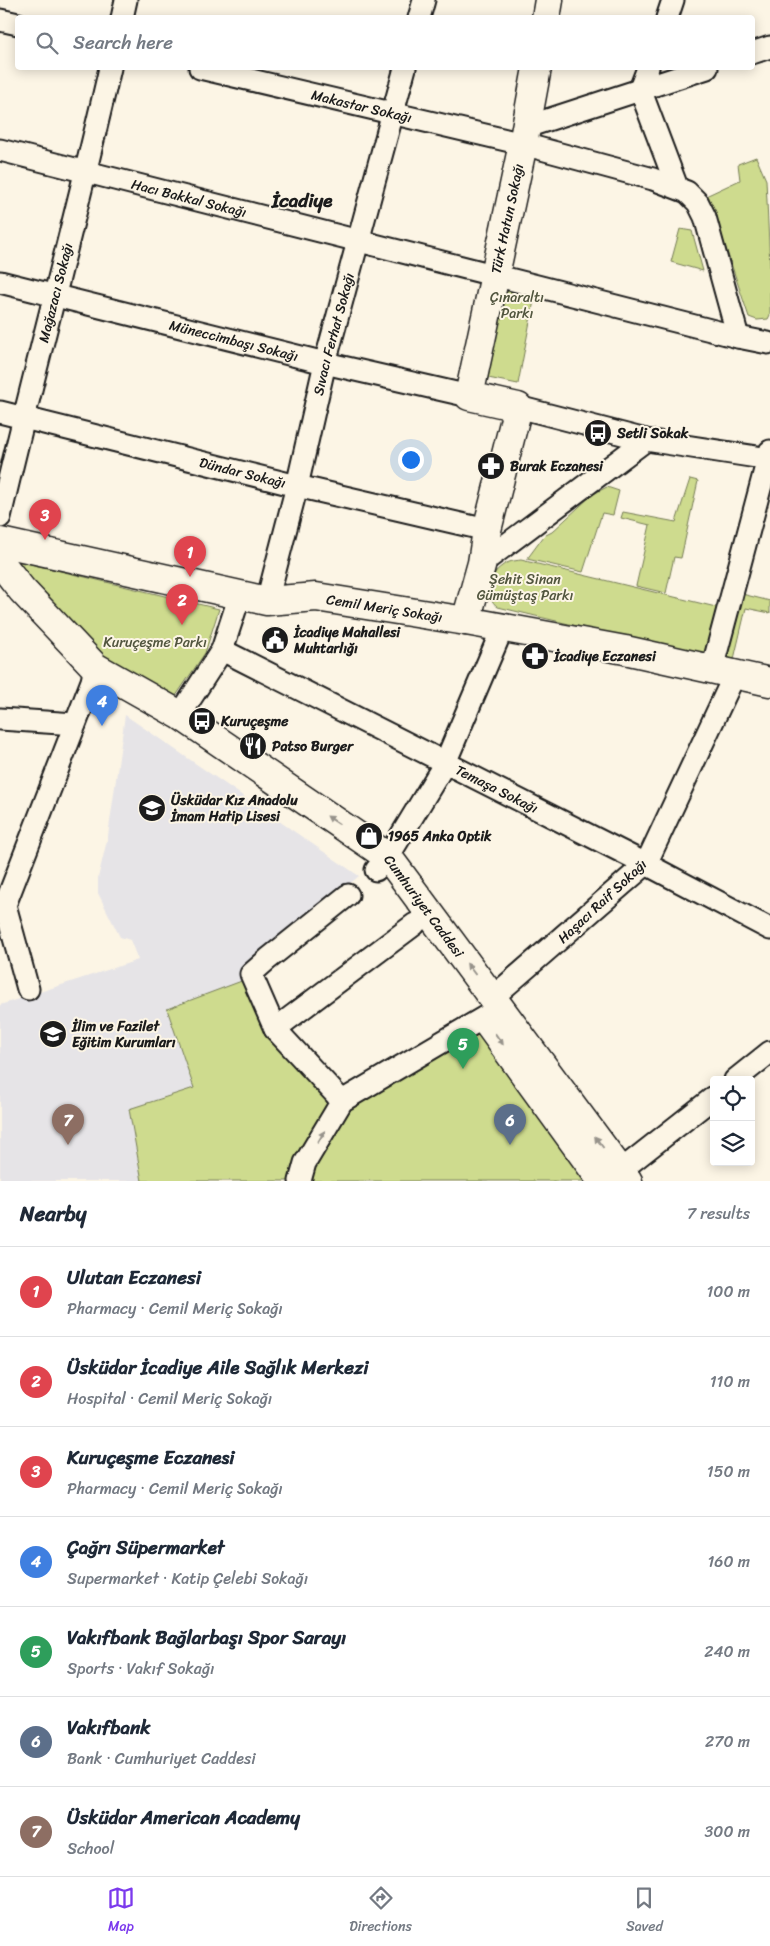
<!DOCTYPE html>
<html lang="en">
<head>
<meta charset="utf-8">
<style>
  :root { --surface:#fff; --page:#f2f2f3; --text:#1f2937; --muted:#747a83; --line:#e0e1e3; --accent:#7c3aed }
  body { margin:0; font-family:Sriracha,sans-serif; background:var(--page); color:var(--text) }
  .controls { position:absolute; right:15px; bottom:15px; display:grid; overflow:hidden; border-radius:5px; box-shadow:0 2px 12px #0003 }
  .controls button { width:45px; height:45px; display:grid; place-items:center; padding:0; border:0; border-bottom:1px solid var(--line); background:var(--surface); color:var(--text); font:25px sans-serif }
  .you { position:absolute; left:410px; top:459px; width:18px; height:18px; margin:-12px; border:4px solid #fff; border-radius:50%; background:#1a73e8; box-shadow:0 0 0 8px #1a73e833 }
  .badge { display:grid; place-items:center; width:32px; height:32px; border-radius:50%; background:var(--accent); color:#fff; font-size:16px; font-weight:700 }
  .pin { position:absolute; translate:-50% -41px; filter:drop-shadow(0 1px 2px #0008) }
  .pin::after { content:''; position:absolute; top:26px; width:18px; height:15px; background:inherit; clip-path:polygon(0 0,100% 0,50% 100%) }
  .list { margin:0; padding:0; list-style:none }
  h2 { display:flex; justify-content:space-between; align-items:center; height:65px; margin:0; padding:0 20px; font-size:21px }
  h2 small { font-size:16px; font-weight:400; color:var(--muted) }
  .list li { display:grid; grid-template-columns:32px 1fr auto; gap:15px; align-items:center; box-sizing:border-box; height:90px; padding:0 20px; border-top:1px solid var(--line) }
  .list b { display:block; font-size:19px; white-space:nowrap }
  .list p { margin:0; font-size:16px; white-space:nowrap; color:var(--muted) }
  .list em { font-size:16px; font-style:normal; color:var(--muted) }
  .icon { flex:none; width:28px; height:28px; fill:none; stroke:currentColor; stroke-width:2; stroke-linecap:round; stroke-linejoin:round }
  .map { position:relative; flex:none; width:770px; height:1181px; overflow:hidden }
  .search { position:absolute; background:var(--surface); box-shadow:0 2px 12px #0003; left:15px; right:15px; top:15px; height:55px; display:flex; align-items:center; gap:12px; box-sizing:border-box; padding:0 18px; border-radius:5px; color:var(--muted); font-size:19px }
  .sheet { height:695px; background:var(--surface) }
  nav { display:flex; justify-content:space-around; align-items:center; box-sizing:border-box; height:70px; border-top:1px solid var(--line); background:var(--surface); font-size:14px; color:var(--muted) }
  nav a { display:grid; justify-items:center; gap:2px }
  nav .on { color:var(--accent) }
  .map>svg:first-child { display:block }
  .built { fill:#e6e4e7 }
  .green { fill:#cedb8e; stroke:#757c55 }
  .lines { fill:none; stroke-linecap:round; stroke-linejoin:round }
  .street-casing { stroke:#1c1c1c; stroke-width:25 }
  .secondary-casing { stroke:#1c1c1c; stroke-width:31 }
  .primary-casing { stroke:#1c1c1c; stroke-width:31 }
  .street { stroke:#fcf5e5; stroke-width:21 }
  .secondary { stroke:#fcf5e5; stroke-width:28 }
  .primary { stroke:#fcf5e5; stroke-width:28 }
  .oneway { fill:#97938b }
  .labels { text-anchor:middle; stroke-width:4; stroke-linejoin:round; paint-order:stroke }
  .street-label { font-size:14px; fill:#1c1c1c; stroke:#fcf5e5 }
  .park-label { font-size:14px; fill:#51553e; stroke:#fcf5e5 }
  .poi-label { font-size:14px; font-weight:bold; fill:#1c1c1c; stroke:#fcf5e5; text-anchor:start }
  .district-label { font-size:19px; font-weight:bold; fill:#1c1c1c; stroke:#fcf5e5 }
</style>
</head>
<body>
<div class="map">
<svg width="770" height="1181" viewBox="0 0 770 1181">
  <rect width="100%" height="100%" fill="#fcf5e5"/>
  <filter id="ink" filterUnits="userSpaceOnUse"><feTurbulence type="fractalNoise" baseFrequency=".02" numOctaves="2"/><feDisplacementMap in="SourceGraphic" scale="10" xChannelSelector="R" yChannelSelector="G"/><feConvolveMatrix kernelMatrix="1 2 1 2 8 2 1 2 1" color-interpolation-filters="sRGB"/></filter>
  <g filter="url(#ink)">
    <path class="built" d="M 125,715 L 359,876 L 244,973 L 247,979 L 167,1009 L 194,1088 L 129,1109 L 142,1181 L 0,1181 L 0,1005 L 138,960 L 130,940 L 120,937 L 98,893 L 98,878 L 108,836 Z"/>
    <path class="green" d="M 756,157 L 766,180 L 770,266 L 770,315 L 768,319 L 757,320 L 749,317 L 708,195 L 740,180 L 738,164 Z
      M 680,229 L 692,231 L 703,271 L 671,262 Z
      M 506,284 L 536,290 L 518,384 L 488,378 Z
      M 690,479 L 698,481 L 681,558 L 674,557 L 666,593 L 636,586 L 650,525 L 621,518 L 623,512 L 676,522 Z
      M 607,487 L 619,491 L 613,515 L 602,513 L 583,572 L 527,559 L 544,536 L 552,532 L 593,494 Z
      M 521,560 L 720,608 L 710,653 L 702,656 L 498,607 C 484,597 488,575 502,566 C 508,561 514,561 521,560 Z
      M 18,561 L 219,609 L 205,653 L 169,706 L 106,667 L 15,569 Z
      M 738,593 L 770,601 L 770,613 L 746,608 L 734,659 L 723,657 Z
      M 247,979 L 337,1101 L 294,1181 L 142,1181 L 129,1109 L 194,1088 L 167,1009 Z
      M 483,1028 L 594,1181 L 307,1181 L 344,1109 Z"/>
    <g class="lines">
      <g class="street-casing">
        <g id="street">
          <path d="M 122,18 L 126,0"/>
          <path d="M 419,18 L 424,0"/>
          <path d="M 667,18 L 673,0"/>
          <path d="M 0,20 L 18,24"/>
          <path d="M 752,53 L 770,47"/>
          <path id="s1" d="M 200,68 L 523,144 L 653,179 L 687,192 L 698,203 L 705,217 L 738,337"/>
          <path d="M 648,68 L 640,89 L 677,187"/>
          <path d="M 526,127 L 707,68"/>
          <path id="s2" d="M 0,150 L 738,337 L 768,343"/>
          <path id="s3" d="M 0,282 L 325,363 L 469,396"/>
          <path d="M 518,407 L 646,440 L 770,459"/>
          <path id="s4" d="M 0,412 L 297,486 L 487,530"/>
          <path id="s5" d="M 0,517 C 35,367 76,218 110,68"/>
          <path d="M 482,563 L 646,440"/>
          <path id="s6" d="M 267,601 L 297,486 L 325,363 L 405,68"/>
          <path id="s7" d="M 222,650 L 646,864 L 770,929"/>
          <path d="M 712,669 L 770,451"/>
          <path d="M 180,715 L 222,650 L 240,595"/>
          <path d="M 0,719 L 75,724"/>
          <path d="M 376,870 L 388,857 L 445,763 L 503,627"/>
          <path d="M 5,905 L 28,989"/>
          <path d="M 0,907 L 5,905 L 92,681 L 95,667"/>
          <path d="M 492,998 L 646,864 L 735,674"/>
          <path d="M 275,1029 L 415,924"/>
          <path d="M 735,1080 L 770,1052"/>
          <path d="M 342,1101 L 275,1029 L 251,974 L 268,959 L 348,895"/>
          <path d="M 620,1171 L 714,1097"/>
          <path d="M 300,1181 L 305,1163 L 342,1101 L 483,1018 L 499,1010"/>
        </g>
      </g>
      <g class="secondary-casing">
        <g id="secondary">
          <path d="M 546,18 L 549,0"/>
          <path id="s8" d="M 0,542 L 267,601 L 316,597 L 466,621 L 625,650 L 770,682"/>
          <path id="s9" d="M 466,621 L 482,563 L 487,530 L 518,407 L 469,396 L 523,144 L 537,68"/>
        </g>
      </g>
      <g class="primary-casing">
        <g id="primary">
          <path id="s10" d="M 0,562 L 22,590 L 95,667 L 180,715 L 388,857 L 628,1181"/>
          <path d="M 486,1021 L 602,1181"/>
        </g>
      </g>
      <use href="#street" class="street"/>
      <use href="#secondary" class="secondary"/>
      <use href="#primary" class="primary"/>
    </g>
    <defs><path id="oneway-solid" d="M-6-.8H1V-3.2L6.5 0L1 3.2V.8H-6Z" transform="scale(1.25)"/></defs>
    <g class="oneway">
      <use href="#oneway-solid" transform="translate(333 820) rotate(-146)"/>
      <use href="#oneway-solid" transform="translate(471 969) rotate(-127)"/>
      <use href="#oneway-solid" transform="translate(499 1039) rotate(54)"/>
      <use href="#oneway-solid" transform="translate(321 1137) rotate(-60)"/>
      <use href="#oneway-solid" transform="translate(599 1142) rotate(-127)"/>
    </g>
  </g>
  <defs>
    <g id="bus-disc" transform="scale(1.4375)"><circle r="9.5" fill="#1c1c1c" stroke="#fcf5e5"/><path d="M-5-6H5V4H4V6H2V4H-2V6H-4V4H-5ZM-3.5-4V0h7V-4ZM-3.5 1.2v1.5H-2V1.2ZM2 1.2v1.5H3.5V1.2Z" fill="#fff"/></g>
    <g id="pharmacy-disc" transform="scale(1.4375)"><circle r="9.5" fill="#1c1c1c" stroke="#fcf5e5"/><path d="M-2-6h4v4h4v4h-4v4h-4v-4h-4v-4h4Z" fill="#fff"/></g>
    <g id="civic-disc" transform="scale(1.4375)"><circle r="9.5" fill="#1c1c1c" stroke="#fcf5e5"/><path d="M-.6-6.5H3V-4.5H.6V-3L4-1V1h2V6H-6V1h2V-1L-.6-3ZM-1.2 2.5V6h2.4V2.5Z" fill="#fff"/></g>
    <g id="restaurant-disc" transform="scale(1.4375)"><circle r="9.5" fill="#1c1c1c" stroke="#fcf5e5"/><path d="M-5-6h1v4h1v-4h1v4h1v-4h1v5L-1.5 .5V6h-2V.5L-5-1ZM5-6V6H3V1.5H1.5Q1.5-4 5-6Z" fill="#fff"/></g>
    <g id="school-disc" transform="scale(1.4375)"><circle r="9.5" fill="#1c1c1c" stroke="#fcf5e5"/><path d="M0-5L7-2L0 1L-7-2ZM-4 1L0 2.5L4 1V4Q0 6-4 4Z" fill="#fff"/></g>
    <g id="shop-disc" transform="scale(1.4375)"><circle r="9.5" fill="#1c1c1c" stroke="#fcf5e5"/><path d="M-5-2.5h2.3a2.7 3.5 0 0 1 5.4 0H5L5.5 6h-11ZM-1.5-2.5h3a1.5 2.3 0 0 0-3 0Z" fill="#fff"/></g>
  </defs>
  <g fill-rule="evenodd">
    <use href="#bus-disc" x="598" y="433"/>
    <use href="#pharmacy-disc" x="491" y="466"/>
    <use href="#civic-disc" x="275" y="640"/>
    <use href="#pharmacy-disc" x="535" y="656"/>
    <use href="#bus-disc" x="202" y="721"/>
    <use href="#restaurant-disc" x="253" y="746"/>
    <use href="#school-disc" x="152" y="808"/>
    <use href="#shop-disc" x="369" y="836"/>
    <use href="#school-disc" x="53" y="1034"/>
  </g>
  <g class="labels">
    <g class="street-label">
      <text dy="5" stroke="none"><textPath href="#s1" startOffset="166">Makastar Sokağı</textPath></text>
      <text dy="5" stroke="none"><textPath href="#s2" startOffset="195">Hacı Bakkal Sokağı</textPath></text>
      <text dy="5" stroke="none"><textPath href="#s9" startOffset="452">Türk Hatun Sokağı</textPath></text>
      <text dy="5" stroke="none"><textPath href="#s5" startOffset="231">Mağazacı Sokağı</textPath></text>
      <text dy="5" stroke="none"><textPath href="#s6" startOffset="275">Sıvacı Ferhat Sokağı</textPath></text>
      <text dy="5" stroke="none"><textPath href="#s3" startOffset="241">Müneccimbaşı Sokağı</textPath></text>
      <text dy="5" stroke="none"><textPath href="#s4" startOffset="250">Dündar Sokağı</textPath></text>
      <text dy="5" stroke="none"><textPath href="#s8" startOffset="392">Cemil Meriç Sokağı</textPath></text>
      <text dy="5" stroke="none"><textPath href="#s7" startOffset="308">Temaşa Sokağı</textPath></text>
      <text transform="translate(602 901) rotate(-43)" y="5">Haşacı Raif Sokağı</text>
      <text dy="5" stroke="none"><textPath href="#s10" startOffset="552">Cumhuriyet Caddesi</textPath></text>
    </g>
    <g class="park-label">
      <text x="517" y="302">Çınaraltı<tspan x="517" dy="16">Parkı</tspan></text>
      <text x="525" y="584">Şehit Sinan<tspan x="525" dy="16">Gümüştaş Parkı</tspan></text>
      <text x="155" y="647">Kuruçeşme Parkı</text>
    </g>
    <g class="poi-label">
      <text x="617" y="438">Setli Sokak</text>
      <text x="510" y="471">Burak Eczanesi</text>
      <text x="294" y="637">İcadiye Mahallesi<tspan x="294" dy="16">Muhtarlığı</tspan></text>
      <text x="554" y="661">İcadiye Eczanesi</text>
      <text x="221" y="726">Kuruçeşme</text>
      <text x="272" y="751">Patso Burger</text>
      <text x="171" y="805">Üsküdar Kız Anadolu<tspan x="171" dy="16">İmam Hatip Lisesi</tspan></text>
      <text x="388" y="841">1965 Anka Optik</text>
      <text x="72" y="1031">İlim ve Fazilet<tspan x="72" dy="16">Eğitim Kurumları</tspan></text>
    </g>
    <g class="district-label">
      <text x="302" y="207">İcadiye</text>
    </g>
  </g>
</svg>
<div class="controls">
<button><svg class="icon" aria-label="locate" viewBox="0 0 24 24"><circle cx="12" cy="12" r="6"/><path d="M12 2v4M12 18v4M2 12h4M18 12h4"/></svg></button>
<button><svg class="icon" aria-label="layers" viewBox="0 0 24 24"><path d="M12 4l9 5-9 5-9-5zM3 14l9 5 9-5"/></svg></button>
</div>
<div class="you"></div>
<div class="pin badge" style="left:190px;top:577px;background:#e0444e">1</div>
<div class="pin badge" style="left:182px;top:625px;background:#e0444e">2</div>
<div class="pin badge" style="left:45px;top:540px;background:#e0444e">3</div>
<div class="pin badge" style="left:102px;top:726px;background:#3f7fe0">4</div>
<div class="pin badge" style="left:463px;top:1069px;background:#2e9e5b">5</div>
<div class="pin badge" style="left:510px;top:1145px;background:#5c6f8a">6</div>
<div class="pin badge" style="left:68px;top:1145px;background:#8d6e63">7</div>
<div class="search"><svg class="icon" aria-label="search" viewBox="0 0 24 24"><circle cx="10" cy="10" r="6"/><path d="M15 15l6 6"/></svg>Search here</div>
</div>
<section class="sheet">
<h2>Nearby<small>7 results</small></h2>
<ul class="list">
<li><span class="badge" style="background:#e0444e">1</span><div><b>Ulutan Eczanesi</b><p>Pharmacy · Cemil Meriç Sokağı</p></div><em>100 m</em></li>
<li><span class="badge" style="background:#e0444e">2</span><div><b>Üsküdar İcadiye Aile Sağlık Merkezi</b><p>Hospital · Cemil Meriç Sokağı</p></div><em>110 m</em></li>
<li><span class="badge" style="background:#e0444e">3</span><div><b>Kuruçeşme Eczanesi</b><p>Pharmacy · Cemil Meriç Sokağı</p></div><em>150 m</em></li>
<li><span class="badge" style="background:#3f7fe0">4</span><div><b>Çağrı Süpermarket</b><p>Supermarket · Katip Çelebi Sokağı</p></div><em>160 m</em></li>
<li><span class="badge" style="background:#2e9e5b">5</span><div><b>Vakıfbank Bağlarbaşı Spor Sarayı</b><p>Sports · Vakıf Sokağı</p></div><em>240 m</em></li>
<li><span class="badge" style="background:#5c6f8a">6</span><div><b>Vakıfbank</b><p>Bank · Cumhuriyet Caddesi</p></div><em>270 m</em></li>
<li><span class="badge" style="background:#8d6e63">7</span><div><b>Üsküdar American Academy</b><p>School</p></div><em>300 m</em></li>
</ul>
</section>
<nav>
<a class="on"><svg class="icon" aria-label="map" viewBox="0 0 24 24"><path d="M3 6l6-2 6 2 6-2v14l-6 2-6-2-6 2zM9 4v14M15 6v14"/></svg>Map</a>
<a><svg class="icon" aria-label="directions" viewBox="0 0 24 24"><path d="M12 3l9 9-9 9-9-9zM9 14v-3h6M13 9l2 2-2 2"/></svg>Directions</a>
<a><svg class="icon" aria-label="saved" viewBox="0 0 24 24"><path d="M7 4h10v16l-5-4-5 4z"/></svg>Saved</a>
</nav>
</body>
</html>
